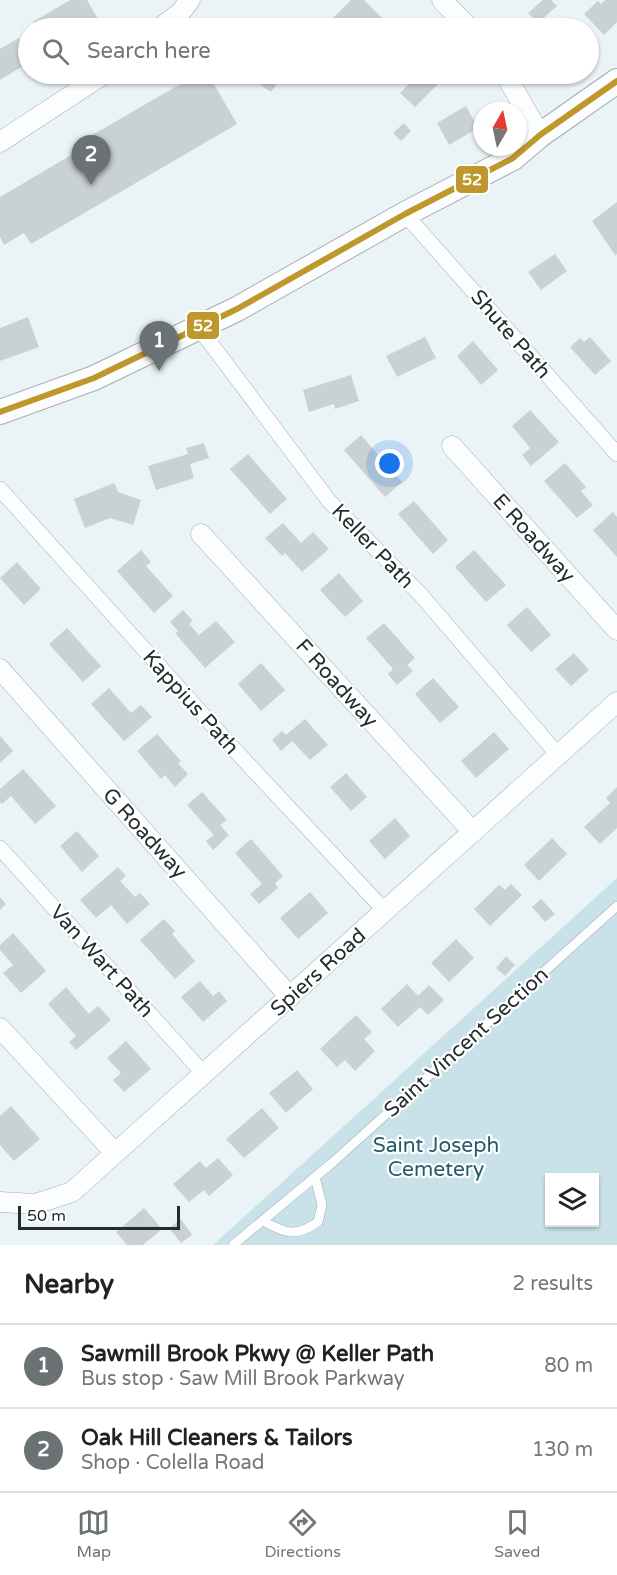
<!DOCTYPE html>
<html lang="en">
<head>
<meta charset="utf-8">
<style>
  :root { --surface:#fff; --page:#f2f2f2; --text:#222; --muted:#767676; --line:#e0e0e0; --accent:#6a7274 }
  body { margin:0; font-family:"Varela Round",sans-serif; background:var(--page); color:var(--text) }
  .controls { position:absolute; right:18px; bottom:18px; display:grid; overflow:hidden; border-radius:0px; box-shadow:0 2px 4px #0004 }
  .controls button { width:54px; height:54px; display:grid; place-items:center; padding:0; border:0; border-bottom:2px solid var(--line); background:var(--surface); color:var(--text); font:30px sans-serif }
  .compass { position:absolute; left:473px; top:102px; width:54px; height:54px; border-radius:50%; background:var(--surface); box-shadow:0 2px 4px #0004; rotate:9deg }
  .scale { position:absolute; left:18px; bottom:15px; width:162px; box-sizing:border-box; padding-left:6px; border:3px solid #252c2e; border-top:0; font-size:16px; line-height:21px; white-space:nowrap; color:#252c2e; -webkit-text-stroke:4px #fff; paint-order:stroke }
  .you { position:absolute; left:390px; top:464px; width:21px; height:21px; margin:-15px; border:4px solid #fff; border-radius:50%; background:#1a73e8; box-shadow:0 0 0 9px #1a73e833 }
  .badge { display:grid; place-items:center; width:39px; height:39px; border-radius:50%; background:var(--accent); color:#fff; font-size:20px; font-weight:700 }
  .pin { position:absolute; translate:-50% -50px; filter:drop-shadow(0 2px 3px #0008) }
  .pin::after { content:''; position:absolute; top:32px; width:21px; height:18px; background:inherit; clip-path:polygon(0 0,100% 0,50% 100%) }
  .list { margin:0; padding:0; list-style:none }
  h2 { display:flex; justify-content:space-between; align-items:center; height:78px; margin:0; padding:0 24px; font-size:26px }
  h2 small { font-size:20px; font-weight:400; color:var(--muted) }
  .list li { display:grid; grid-template-columns:39px 1fr auto; gap:18px; align-items:center; box-sizing:border-box; height:84px; padding:0 24px; border-top:2px solid var(--line) }
  .list b { display:block; font-size:22px; white-space:nowrap }
  .list p { margin:0; font-size:20px; white-space:nowrap; color:var(--muted) }
  .list em { font-size:20px; font-style:normal; color:var(--muted) }
  .icon { flex:none; width:33px; height:33px; fill:none; stroke:currentColor; stroke-width:2; stroke-linecap:round; stroke-linejoin:round }
  .map { position:relative; flex:none; width:617px; height:1245px; overflow:hidden }
  .search { position:absolute; background:var(--surface); box-shadow:0 2px 4px #0004; left:18px; right:18px; top:18px; height:66px; display:flex; align-items:center; gap:15px; box-sizing:border-box; padding:0 21px; border-radius:33px; color:var(--muted); font-size:22px }
  .sheet { height:246px; background:var(--surface) }
  nav { display:flex; justify-content:space-around; align-items:center; box-sizing:border-box; height:84px; border-top:2px solid var(--line); background:var(--surface); font-size:16px; color:var(--muted) }
  nav a { display:grid; justify-items:center; gap:3px }
  nav .on { color:var(--accent) }
  .map>svg:first-child { display:block }
  .green { fill:#c9e2ea; fill-rule:evenodd }
  .building { fill:#cad1d4 }
  .lines { fill:none; stroke-linecap:round; stroke-linejoin:round }
  .service-casing { stroke:#a6adb0; stroke-width:10 }
  .pedestrian-casing { stroke:#a6adb0; stroke-width:16 }
  .minor-casing { stroke:#a6adb0; stroke-width:21 }
  .tertiary-casing { stroke:#a6adb0; stroke-width:26 }
  .service { stroke:#fcfdfe; stroke-width:9 }
  .pedestrian { stroke:#fcfdfe; stroke-width:15 }
  .minor { stroke:#fcfdfe; stroke-width:20 }
  .tertiary { stroke:#fcfdfe; stroke-width:24 }
  .bus-1-casing { stroke:#fff; stroke-width:10 }
  .bus-1 { stroke:#be982d; stroke-width:6 }
  .labels { text-anchor:middle; stroke-width:4.5; stroke-linejoin:round; paint-order:stroke }
  .street-label { font-size:21px; fill:#252c2e; stroke:#fff }
  .park-label { font-size:21px; fill:#265b6b; stroke:#fff }
  .line-badge { stroke:#fff; stroke-width:2 }
  .badge-label { font-size:16px; text-anchor:middle; font-weight:bold; fill:#fff }
</style>
</head>
<body>
<div class="map">
<svg width="617" height="1245" viewBox="0 0 617 1245">
  <rect width="100%" height="100%" fill="#eaf3f6"/>
  <path class="green" d="M 617,878 L 617,1245 L 213,1245 ZM 550,1178 L 594,1178 L 594,1222 L 550,1222 Z"/>
  <path class="building" d="M 70,0 L 87,0 L 99,21 L 89,26 L 86,21 L 73,28 L 36,28 L 33,22 Z
    M 351,0 L 364,0 L 384,20 L 375,28 L 332,28 L 327,24 Z
    M 543,0 L 551,0 L 557,6 L 538,23 L 528,13 Z
    M 605,0 L 617,0 L 617,22 L 604,35 L 584,14 L 598,1 L 601,4 Z
    M 19,38 L 28,54 L 28,63 L 0,80 L 0,49 Z
    M 198,74 L 208,74 L 237,124 L 31,244 L 24,233 L 4,245 L 0,237 L 0,197 L 83,148 L 80,142 Z
    M 243,74 L 284,74 L 271,92 Z
    M 402,74 L 439,74 L 444,78 L 415,107 L 400,93 L 411,82 Z
    M 466,106 L 478,128 L 449,145 L 437,123 Z
    M 404,123 L 411,131 L 401,141 L 393,133 Z
    M 617,202 L 617,254 L 615,255 L 592,221 Z
    M 555,254 L 567,271 L 541,290 L 528,272 Z
    M 28,317 L 39,347 L 0,361 L 0,328 Z
    M 425,337 L 436,358 L 397,377 L 386,356 Z
    M 590,337 L 611,361 L 595,375 L 570,347 L 580,338 L 584,342 Z
    M 473,341 L 498,370 L 481,385 L 457,356 Z
    M 351,375 L 359,401 L 335,409 L 334,404 L 309,412 L 303,390 Z
    M 530,410 L 559,442 L 531,466 L 522,455 L 530,448 L 512,426 Z
    M 361,435 L 402,482 L 385,497 L 344,450 Z
    M 204,443 L 209,458 L 190,464 L 194,478 L 156,490 L 148,466 L 188,454 L 186,448 Z
    M 248,454 L 287,499 L 270,514 L 230,469 Z
    M 565,463 L 586,487 L 581,491 L 593,505 L 577,518 L 544,481 Z
    M 114,483 L 118,492 L 141,500 L 133,525 L 110,518 L 85,528 L 74,499 Z
    M 414,501 L 448,540 L 433,554 L 398,514 Z
    M 613,512 L 617,517 L 617,557 L 593,530 Z
    M 283,523 L 301,543 L 313,532 L 329,549 L 302,572 L 285,553 L 282,556 L 265,538 Z
    M 141,550 L 151,562 L 146,566 L 173,596 L 154,613 L 117,571 Z
    M 474,550 L 506,585 L 486,602 L 455,567 Z
    M 17,562 L 41,589 L 24,605 L 0,578 Z
    M 339,573 L 363,601 L 345,617 L 320,590 Z
    M 527,607 L 551,635 L 531,652 L 507,625 Z
    M 183,610 L 193,621 L 189,624 L 199,635 L 216,621 L 235,642 L 205,668 L 175,633 L 178,631 L 170,622 Z
    M 384,623 L 415,658 L 407,665 L 413,671 L 397,685 L 388,674 L 393,669 L 366,638 Z
    M 67,628 L 101,666 L 83,682 L 49,644 Z
    M 574,653 L 589,670 L 571,686 L 555,669 Z
    M 261,663 L 285,690 L 261,711 L 238,684 Z
    M 433,678 L 459,707 L 440,723 L 415,694 Z
    M 109,688 L 131,713 L 141,705 L 152,717 L 124,741 L 91,704 Z
    M 305,719 L 328,745 L 310,760 L 292,741 L 281,751 L 272,740 L 282,731 L 286,735 Z
    M 494,732 L 509,749 L 476,778 L 461,761 Z
    M 157,734 L 181,761 L 178,763 L 188,774 L 175,787 L 165,775 L 161,779 L 137,751 Z
    M 0,736 L 13,751 L 0,763 Z
    M 23,769 L 56,806 L 35,824 L 11,796 L 2,804 L 0,802 L 0,789 Z
    M 346,773 L 367,797 L 351,811 L 330,787 Z
    M 617,787 L 617,828 L 600,844 L 584,827 L 610,803 L 606,798 Z
    M 202,792 L 227,820 L 220,825 L 229,835 L 213,850 L 206,841 L 214,835 L 187,805 Z
    M 395,818 L 410,836 L 385,859 L 369,841 Z
    M 77,831 L 99,856 L 82,872 L 60,846 Z
    M 552,838 L 567,854 L 539,881 L 524,865 Z
    M 251,839 L 283,876 L 275,883 L 278,888 L 259,904 L 250,894 L 262,884 L 235,853 Z
    M 118,867 L 126,876 L 120,881 L 135,897 L 140,893 L 150,904 L 127,924 L 111,905 L 96,918 L 80,900 Z
    M 511,884 L 522,895 L 490,926 L 474,909 L 499,885 L 505,890 Z
    M 310,892 L 328,913 L 298,939 L 280,918 Z
    M 0,897 L 6,904 L 0,910 Z
    M 541,899 L 555,914 L 545,922 L 532,907 Z
    M 164,919 L 175,931 L 172,934 L 195,961 L 175,979 L 140,940 Z
    M 13,933 L 46,971 L 21,993 L 3,973 L 13,965 L 0,950 L 0,945 Z
    M 456,939 L 474,958 L 449,982 L 431,963 Z
    M 506,956 L 515,965 L 505,976 L 496,968 Z
    M 200,981 L 213,996 L 219,991 L 227,1001 L 203,1022 L 181,997 Z
    M 407,984 L 418,996 L 429,985 L 444,1000 L 428,1015 L 420,1007 L 398,1027 L 381,1009 Z
    M 66,987 L 89,1014 L 98,1006 L 111,1020 L 76,1050 L 69,1042 L 76,1036 L 48,1004 Z
    M 356,1015 L 372,1032 L 364,1039 L 375,1051 L 355,1071 L 345,1060 L 337,1067 L 320,1049 Z
    M 126,1041 L 151,1069 L 124,1092 L 113,1080 L 121,1073 L 107,1058 Z
    M 297,1070 L 313,1089 L 286,1113 L 269,1093 Z
    M 11,1106 L 40,1139 L 14,1161 L 0,1145 L 0,1116 Z
    M 262,1108 L 279,1128 L 244,1158 L 226,1139 Z
    M 218,1158 L 233,1175 L 209,1196 L 204,1190 L 189,1202 L 173,1184 L 200,1161 L 206,1168 Z
    M 144,1208 L 162,1229 L 143,1245 L 127,1245 L 116,1232 Z
    M 181,1219 L 192,1235 L 181,1243 L 169,1228 Z"/>
  <g class="lines">
    <g class="service-casing">
      <path id="service" d="M 263,1221 C 286,1233 295,1238 318,1222 L 322,1205 L 315,1177
        M 233,1245 L 332,1163 L 617,906"/>
    </g>
    <g class="pedestrian-casing">
      <path id="pedestrian" d="M 405,214 L 617,454
        M 199,328 L 329,501 L 421,595 L 558,755
        M 0,489 L 232,747 L 385,911
        M 0,848 L 204,1074"/>
    </g>
    <g class="minor-casing">
      <path id="minor" d="M 442,0 L 469,28
        M 160,28 L 180,13 L 190,0
        M 505,74 L 540,135
        M 0,142 L 104,74
        M 452,446 L 617,630
        M 201,534 L 473,832
        M 0,669 L 290,997
        M 0,1028 L 115,1153
        M 0,1202 L 35,1204 L 72,1192 L 617,702"/>
    </g>
    <g class="tertiary-casing">
      <path id="tertiary" d="M 0,412 L 94,378 L 237,309 L 405,214 L 513,158 L 540,135 L 617,81"/>
    </g>
    <use href="#service" class="service"/>
    <use href="#pedestrian" class="pedestrian"/>
    <use href="#minor" class="minor"/>
    <use href="#tertiary" class="tertiary"/>
    <g class="bus-1-casing">
      <path id="bus-1" d="M 0,412 L 94,378 L 237,309 L 405,214 L 513,158 L 540,135 L 617,81"/>
    </g>
    <use href="#bus-1" class="bus-1"/>
  </g>
  <g class="labels">
    <g class="street-label">
      <text transform="translate(511 334) rotate(49)" y="7">Shute Path</text>
      <text transform="translate(534 538) rotate(48)" y="7">E Roadway</text>
      <text transform="translate(373 546) rotate(46)" y="7">Keller Path</text>
      <text transform="translate(337 683) rotate(48)" y="7">F Roadway</text>
      <text transform="translate(191 702) rotate(48)" y="7">Kappius Path</text>
      <text transform="translate(145 833) rotate(48)" y="7">G Roadway</text>
      <text transform="translate(102 961) rotate(48)" y="7">Van Wart Path</text>
      <text transform="translate(318 972) rotate(-42)" y="7">Spiers Road</text>
      <text transform="translate(466 1042) rotate(-42)" y="7">Saint Vincent Section</text>
    </g>
    <g class="park-label">
      <text x="436" y="1152">Saint Joseph<tspan x="436" dy="24">Cemetery</tspan></text>
    </g>
  </g>
  <g class="line-badge">
    <rect x="455" y="165" width="34" height="29" rx="6" fill="#be982d"/>
    <rect x="186" y="311" width="34" height="29" rx="6" fill="#be982d"/>
  </g>
  <g class="badge-label">
    <text x="472" y="185">52</text>
    <text x="203" y="331">52</text>
  </g>
</svg>
<div class="controls">
<button><svg class="icon" aria-label="layers" viewBox="0 0 24 24"><path d="M12 4l9 5-9 5-9-5zM3 14l9 5 9-5"/></svg></button>
</div>
<svg class="compass" viewBox="-18 -18 36 36"><path d="M0-13l5 13h-10z" fill="#e53935"/><path d="M0 13l5-13h-10z" fill="#767676"/></svg>
<div class="scale">50 m</div>
<div class="you"></div>
<div class="pin badge" style="left:159px;top:371px">1</div>
<div class="pin badge" style="left:91px;top:185px">2</div>
<div class="search"><svg class="icon" aria-label="search" viewBox="0 0 24 24"><circle cx="10" cy="10" r="6"/><path d="M15 15l6 6"/></svg>Search here</div>
</div>
<section class="sheet">
<h2>Nearby<small>2 results</small></h2>
<ul class="list">
<li><span class="badge">1</span><div><b>Sawmill Brook Pkwy @ Keller Path</b><p>Bus stop · Saw Mill Brook Parkway</p></div><em>80 m</em></li>
<li><span class="badge">2</span><div><b>Oak Hill Cleaners &amp; Tailors</b><p>Shop · Colella Road</p></div><em>130 m</em></li>
</ul>
</section>
<nav>
<a class="on"><svg class="icon" aria-label="map" viewBox="0 0 24 24"><path d="M3 6l6-2 6 2 6-2v14l-6 2-6-2-6 2zM9 4v14M15 6v14"/></svg>Map</a>
<a><svg class="icon" aria-label="directions" viewBox="0 0 24 24"><path d="M12 3l9 9-9 9-9-9zM9 14v-3h6M13 9l2 2-2 2"/></svg>Directions</a>
<a><svg class="icon" aria-label="saved" viewBox="0 0 24 24"><path d="M7 4h10v16l-5-4-5 4z"/></svg>Saved</a>
</nav>
</body>
</html>
